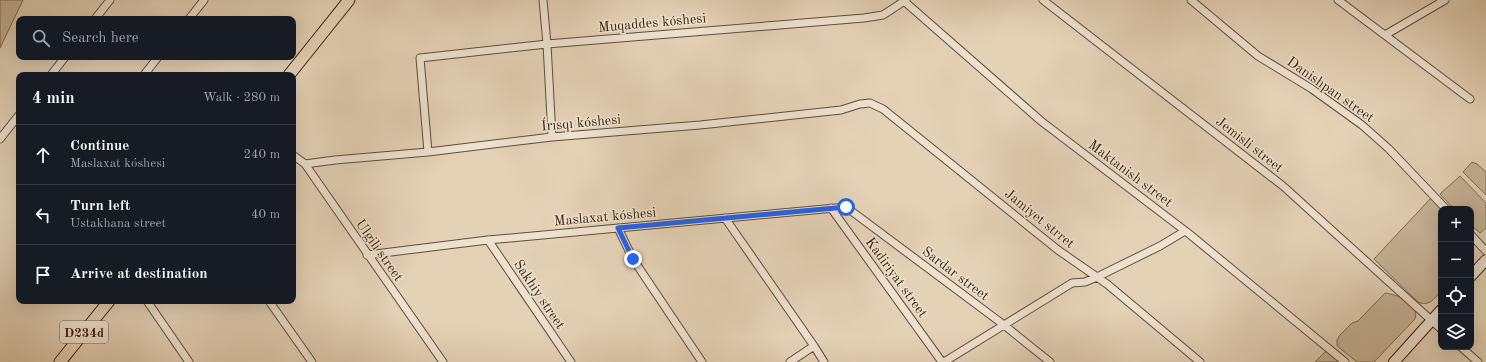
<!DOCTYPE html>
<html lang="en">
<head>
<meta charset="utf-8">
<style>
  :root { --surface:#171b24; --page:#20242c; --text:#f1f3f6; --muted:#9ea1a6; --line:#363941 }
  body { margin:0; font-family:"Old Standard TT",serif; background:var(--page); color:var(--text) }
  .controls { position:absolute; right:12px; bottom:12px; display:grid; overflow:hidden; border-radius:8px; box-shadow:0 4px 16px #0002 }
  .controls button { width:36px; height:36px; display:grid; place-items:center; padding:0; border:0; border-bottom:1px solid var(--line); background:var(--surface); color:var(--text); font:20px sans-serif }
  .stop { position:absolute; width:12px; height:12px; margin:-9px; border:3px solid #2563eb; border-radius:50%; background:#fff }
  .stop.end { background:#2563eb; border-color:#fff; box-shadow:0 1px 4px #0008 }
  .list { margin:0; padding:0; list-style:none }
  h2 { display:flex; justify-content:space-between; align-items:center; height:52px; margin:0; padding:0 16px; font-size:17px }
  h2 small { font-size:13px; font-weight:400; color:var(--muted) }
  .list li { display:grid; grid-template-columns:26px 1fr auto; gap:12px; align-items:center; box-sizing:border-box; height:60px; padding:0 16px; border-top:1px solid var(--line) }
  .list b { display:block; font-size:15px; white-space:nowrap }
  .list p { margin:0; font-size:13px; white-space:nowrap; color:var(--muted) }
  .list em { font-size:13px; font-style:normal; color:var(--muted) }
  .icon { flex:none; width:22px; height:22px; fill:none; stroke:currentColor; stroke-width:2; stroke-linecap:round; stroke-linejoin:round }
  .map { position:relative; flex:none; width:1486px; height:362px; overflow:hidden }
  .search { position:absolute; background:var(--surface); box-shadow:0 4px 16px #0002; left:16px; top:16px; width:280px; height:44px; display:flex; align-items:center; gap:10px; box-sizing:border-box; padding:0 14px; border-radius:8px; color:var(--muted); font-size:15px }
  .panel { position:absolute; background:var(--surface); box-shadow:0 4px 16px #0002; left:16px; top:72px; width:280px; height:232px; border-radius:8px }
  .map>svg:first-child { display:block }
  .green { fill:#c7b499; stroke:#806a50 }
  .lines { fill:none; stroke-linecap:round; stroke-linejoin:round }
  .street-casing { stroke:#634c32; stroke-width:9 }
  .secondary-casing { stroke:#382006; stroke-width:12 }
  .primary-casing { stroke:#382006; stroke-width:13 }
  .street { stroke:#ede2d0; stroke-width:7 }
  .secondary { stroke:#ede2d0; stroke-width:10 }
  .primary { stroke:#e4d2b7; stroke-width:11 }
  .route { stroke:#2563eb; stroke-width:5 }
  .labels { text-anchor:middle; stroke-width:3; stroke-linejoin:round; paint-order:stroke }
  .shield { fill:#ede2d0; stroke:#6e5a43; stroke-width:1 }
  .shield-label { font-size:13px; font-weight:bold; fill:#382006 }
  .street-label { font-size:14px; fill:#382006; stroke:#ede2d0 }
</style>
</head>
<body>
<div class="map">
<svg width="1486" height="362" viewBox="0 0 1486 362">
  <rect width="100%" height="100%" fill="#e4d2b7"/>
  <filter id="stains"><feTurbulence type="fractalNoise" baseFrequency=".005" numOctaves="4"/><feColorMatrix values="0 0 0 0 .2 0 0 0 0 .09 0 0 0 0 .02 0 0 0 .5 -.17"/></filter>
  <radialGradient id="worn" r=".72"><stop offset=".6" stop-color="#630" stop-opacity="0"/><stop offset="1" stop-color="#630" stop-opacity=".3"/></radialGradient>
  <path class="green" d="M 0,0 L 23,0 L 0,48 Z
    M 1472,162 L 1477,164 L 1486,172 L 1486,195 L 1463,172 Z
    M 1460,176 L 1486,203 L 1486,228 L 1480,233 L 1471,225 L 1471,209 L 1454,209 L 1440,194 Z
    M 1431,198 L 1442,209 L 1441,291 C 1434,299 1429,307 1418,302 L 1374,259 Z
    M 1385,293 C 1398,295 1420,303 1415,319 L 1374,362 L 1357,362 L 1337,346 L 1337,340 L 1340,335 L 1352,323 L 1358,321 Z
    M 1327,350 L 1342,362 L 1315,362 Z"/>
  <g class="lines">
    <g class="street-casing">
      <path id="street" d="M 543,0 L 547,44 L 552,137
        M 1043,0 L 1283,186 L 1441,329
        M 1191,0 L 1258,56 L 1312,89 L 1362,125 L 1389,149 L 1446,209
        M 1338,0 L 1470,99
        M 904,1 L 1041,121 L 1188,233 L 1345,362
        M 95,19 L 110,0
        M 189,19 L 204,0
        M 1385,35 L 1445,0
        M 51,75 L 65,57
        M 144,75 L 158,57
        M 0,139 L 19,115
        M 428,152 L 420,58 L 547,44 L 864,18 L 883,15 L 906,0
        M 293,155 L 305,164 L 443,362
        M 305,164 L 335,160 L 428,152 L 552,137 L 700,125 L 841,110 L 860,104 L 870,103 L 883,109 L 1058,250 L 1107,284 L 1200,362
        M 831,208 L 942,362
        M 725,218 L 814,346 L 824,362
        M 618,228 L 633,259 L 702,362
        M 1471,235 L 1486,251
        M 488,240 L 571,362
        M 367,255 L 488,240 L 846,207 L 1004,325 L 1050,362
        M 147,301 L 189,362
        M 269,301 L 312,362
        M 1461,347 L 1478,362
        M 790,362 L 814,346
        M 944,362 L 1072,283 L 1085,282 L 1097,277 L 1160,246 L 1185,231"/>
    </g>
    <g class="secondary-casing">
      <path id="secondary" d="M 1471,276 L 1486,260
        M 1394,362 L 1441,310"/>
    </g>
    <g class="primary-casing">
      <path id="primary" d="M 289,75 L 349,0
        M 60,362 L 109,301"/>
    </g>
    <use href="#street" class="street"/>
    <use href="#secondary" class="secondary"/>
    <use href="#primary" class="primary"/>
  </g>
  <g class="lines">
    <path class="route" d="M 633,259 L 618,228 L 846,207"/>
  </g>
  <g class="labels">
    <rect class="shield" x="60" y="321" width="48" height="22" rx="3"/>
    <g class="shield-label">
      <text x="84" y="337">D234d</text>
    </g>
    <g class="street-label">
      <text transform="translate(652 22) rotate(-5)" y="5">Muqaddes kóshesi</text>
      <text transform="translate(1331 89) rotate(35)" y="5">Danishpan street</text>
      <text transform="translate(581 122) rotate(-5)" y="5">Írısqı kóshesi</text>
      <text transform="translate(1250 144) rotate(38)" y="5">Jemisli street</text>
      <text transform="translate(1131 173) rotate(37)" y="5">Maktanish street</text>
      <text transform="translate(605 216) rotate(-5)" y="5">Maslaxat kóshesi</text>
      <text transform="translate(1040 218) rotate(39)" y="5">Jamiyet strret</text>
      <text transform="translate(380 250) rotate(55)" y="5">Ulgili street</text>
      <text transform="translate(956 273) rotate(37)" y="5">Sardar street</text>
      <text transform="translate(897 277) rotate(54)" y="5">Kadiriyat street</text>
      <text transform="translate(540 294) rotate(56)" y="5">Sakhiy street</text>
    </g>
  </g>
  <rect width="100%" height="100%" filter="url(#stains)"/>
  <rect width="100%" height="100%" fill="url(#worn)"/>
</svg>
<div class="controls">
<button>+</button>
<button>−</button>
<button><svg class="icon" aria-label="locate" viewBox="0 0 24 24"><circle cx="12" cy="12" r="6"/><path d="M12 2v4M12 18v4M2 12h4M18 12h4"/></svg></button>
<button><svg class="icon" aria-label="layers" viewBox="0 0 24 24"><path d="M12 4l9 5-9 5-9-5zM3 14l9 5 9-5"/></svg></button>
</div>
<div class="stop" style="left:846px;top:207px"></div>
<div class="stop end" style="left:633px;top:259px"></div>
<div class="search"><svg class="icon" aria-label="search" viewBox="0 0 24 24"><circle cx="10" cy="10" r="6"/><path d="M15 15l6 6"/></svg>Search here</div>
<section class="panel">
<h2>4 min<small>Walk · 280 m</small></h2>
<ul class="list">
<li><svg class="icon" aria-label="ahead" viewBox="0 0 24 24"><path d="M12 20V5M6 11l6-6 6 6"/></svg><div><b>Continue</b><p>Maslaxat kóshesi</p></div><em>240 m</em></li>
<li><svg class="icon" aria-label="left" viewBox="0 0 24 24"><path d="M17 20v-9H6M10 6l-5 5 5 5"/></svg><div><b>Turn left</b><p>Ustakhana street</p></div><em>40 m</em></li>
<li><svg class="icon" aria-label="arrive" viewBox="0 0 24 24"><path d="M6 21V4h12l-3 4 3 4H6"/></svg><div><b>Arrive at destination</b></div></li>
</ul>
</section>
</div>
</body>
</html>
